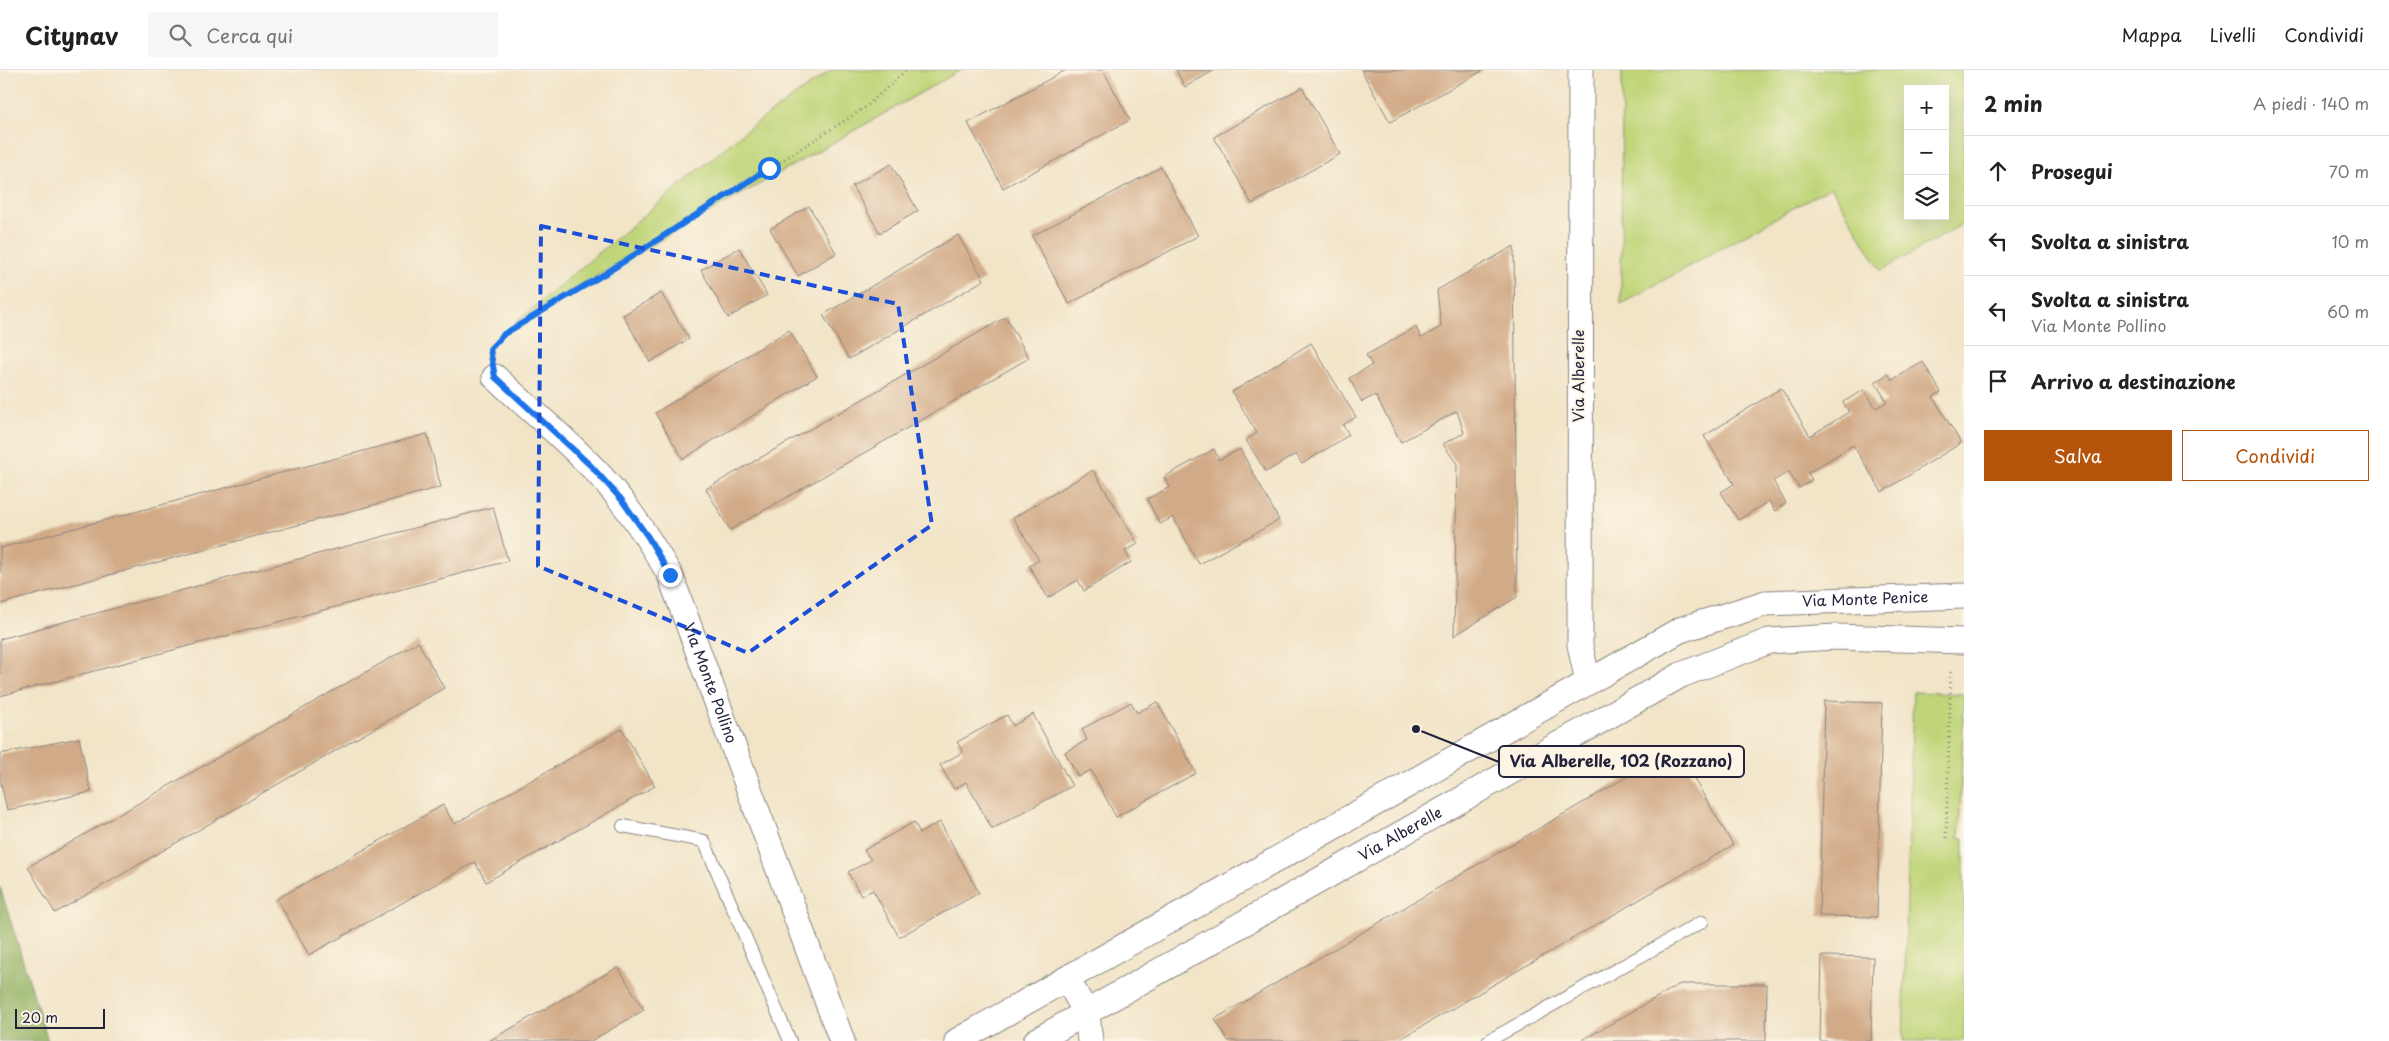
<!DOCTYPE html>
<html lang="it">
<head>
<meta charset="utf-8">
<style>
  :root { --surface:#fff; --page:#f6f6f6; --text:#222; --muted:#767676; --line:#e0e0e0; --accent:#b45309 }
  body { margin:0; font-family:"Playpen Sans",sans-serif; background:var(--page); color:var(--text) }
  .controls { position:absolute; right:15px; top:15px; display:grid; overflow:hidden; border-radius:0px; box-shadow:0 5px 20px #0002 }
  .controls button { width:45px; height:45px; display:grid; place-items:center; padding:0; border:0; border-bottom:1px solid var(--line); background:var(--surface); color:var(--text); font:25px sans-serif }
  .scale { position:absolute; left:15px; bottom:12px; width:90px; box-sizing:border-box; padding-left:5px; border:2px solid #22223b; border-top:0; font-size:14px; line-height:18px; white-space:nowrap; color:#22223b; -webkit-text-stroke:4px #fcf5e5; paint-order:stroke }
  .stop { position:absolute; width:15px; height:15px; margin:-11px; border:4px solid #1a73e8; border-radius:50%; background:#fff }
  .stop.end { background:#1a73e8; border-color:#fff; box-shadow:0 1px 5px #0008 }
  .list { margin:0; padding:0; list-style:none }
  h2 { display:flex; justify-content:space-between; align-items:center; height:65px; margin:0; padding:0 20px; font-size:21px }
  h2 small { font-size:16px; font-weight:400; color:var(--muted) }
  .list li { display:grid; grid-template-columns:32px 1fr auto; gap:15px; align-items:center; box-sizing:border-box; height:70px; padding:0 20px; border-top:1px solid var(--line) }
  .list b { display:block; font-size:19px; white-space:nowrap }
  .list p { margin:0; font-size:16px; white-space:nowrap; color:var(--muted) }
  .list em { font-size:16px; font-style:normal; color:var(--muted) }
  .actions { display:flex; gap:10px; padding:15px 20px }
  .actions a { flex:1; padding:11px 0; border:1px solid var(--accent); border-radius:0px; text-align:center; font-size:18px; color:var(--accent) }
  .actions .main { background:var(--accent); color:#fff }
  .icon { flex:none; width:28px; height:28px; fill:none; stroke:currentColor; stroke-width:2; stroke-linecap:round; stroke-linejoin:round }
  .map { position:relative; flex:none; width:1964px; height:971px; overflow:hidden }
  header { display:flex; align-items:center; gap:30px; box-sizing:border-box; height:70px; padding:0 25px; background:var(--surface); border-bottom:1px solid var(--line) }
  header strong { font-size:24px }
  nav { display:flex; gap:28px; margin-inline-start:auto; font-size:18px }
  .search { width:350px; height:45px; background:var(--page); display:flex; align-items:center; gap:12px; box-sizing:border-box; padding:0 18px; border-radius:0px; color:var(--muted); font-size:19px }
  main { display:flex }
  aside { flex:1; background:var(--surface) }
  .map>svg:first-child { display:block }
  .green { fill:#c0d579; stroke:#717c5a; fill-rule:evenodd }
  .forest { fill:#98b669; stroke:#5d6c52 }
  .building { fill:#d1aa87 }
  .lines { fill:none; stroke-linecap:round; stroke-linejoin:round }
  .service-casing { stroke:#8a8381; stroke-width:14 }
  .minor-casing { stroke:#8a8381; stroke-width:27 }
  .path { stroke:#8a8381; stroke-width:3; stroke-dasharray:1 4; stroke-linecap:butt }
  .service { stroke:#fff; stroke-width:12 }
  .minor { stroke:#fff; stroke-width:25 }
  .route { stroke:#1a73e8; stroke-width:6 }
  .marked { fill:none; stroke:#1d4ed8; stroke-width:4; stroke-dasharray:10 6; stroke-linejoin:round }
  .labels { text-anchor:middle; stroke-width:4; stroke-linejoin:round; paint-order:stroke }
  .street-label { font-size:15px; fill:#22223b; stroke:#fcf5e5 }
  .leader { fill:none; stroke:#22223b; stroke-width:2 }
  .callout-dot { fill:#22223b; stroke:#fcf5e5; stroke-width:2 }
  .callout { fill:#fcf5e5; stroke:#22223b; stroke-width:2 }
  .callout-label { font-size:16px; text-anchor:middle; font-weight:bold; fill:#22223b }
</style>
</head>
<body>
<header>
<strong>Citynav</strong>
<div class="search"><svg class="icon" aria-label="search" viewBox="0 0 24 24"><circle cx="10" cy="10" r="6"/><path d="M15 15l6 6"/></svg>Cerca qui</div>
<nav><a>Mappa</a><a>Livelli</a><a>Condividi</a></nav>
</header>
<main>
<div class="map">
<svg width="1964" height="971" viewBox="0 0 1964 971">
  <rect width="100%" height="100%" fill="#fcf5e5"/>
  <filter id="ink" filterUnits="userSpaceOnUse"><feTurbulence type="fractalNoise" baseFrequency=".02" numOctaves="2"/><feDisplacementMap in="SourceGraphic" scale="10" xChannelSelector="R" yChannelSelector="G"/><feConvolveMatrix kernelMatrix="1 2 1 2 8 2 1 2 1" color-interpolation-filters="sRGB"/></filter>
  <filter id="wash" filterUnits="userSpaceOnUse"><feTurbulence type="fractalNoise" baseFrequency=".0096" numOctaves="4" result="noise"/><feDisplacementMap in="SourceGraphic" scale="20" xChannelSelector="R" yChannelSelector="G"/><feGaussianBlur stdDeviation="1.12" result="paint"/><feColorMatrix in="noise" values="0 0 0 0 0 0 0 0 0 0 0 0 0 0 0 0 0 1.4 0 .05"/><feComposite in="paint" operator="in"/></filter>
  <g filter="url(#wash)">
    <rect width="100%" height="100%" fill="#f1e4c7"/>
    <path class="green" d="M 831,0 L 961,0 L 516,252 L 744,62 Z
      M 1622,0 L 1964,0 L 1964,153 L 1881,201 L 1831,117 L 1621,234 ZM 1908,19 L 1945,19 L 1945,146 L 1908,146 Z
      M 1913,622 L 1964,624 L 1959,768 L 1964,768 L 1964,971 L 1903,971 Z"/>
    <path class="forest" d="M 0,817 L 48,971 L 0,971 Z"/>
    <g id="blocks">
      <path class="building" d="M 1066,0 L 1103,0 L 1130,50 L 1003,118 L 968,53 Z
        M 1176,0 L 1215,0 L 1185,17 Z
        M 1361,0 L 1484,0 L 1390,52 Z
        M 1302,17 L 1340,84 L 1252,134 L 1214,67 Z
        M 891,94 L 918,141 L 880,163 L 852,116 Z
        M 1161,97 L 1198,166 L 1069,234 L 1032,166 Z
        M 809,136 L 836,183 L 798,206 L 770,159 Z
        M 958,165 L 984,210 L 849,289 L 823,245 Z
        M 1514,176 L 1517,527 L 1454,566 L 1457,394 L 1443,374 L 1464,363 L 1457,341 L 1401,372 L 1375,325 L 1362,332 L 1349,308 L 1372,295 L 1366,285 L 1416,257 L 1421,268 L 1441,257 L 1437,220 Z
        M 739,178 L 767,225 L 728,248 L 701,200 Z
        M 661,223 L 689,269 L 650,292 L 623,245 Z
        M 1006,247 L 1029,288 L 730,460 L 706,419 Z
        M 789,260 L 817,306 L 683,389 L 655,343 Z
        M 1311,273 L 1356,347 L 1343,355 L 1349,365 L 1302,394 L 1296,384 L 1266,402 L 1246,370 L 1257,363 L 1232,322 Z
        M 1923,292 L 1941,322 L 1933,327 L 1961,373 L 1882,422 L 1853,375 L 1808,403 L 1812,410 L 1799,418 L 1789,402 L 1773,411 L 1786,433 L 1775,441 L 1769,431 L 1738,450 L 1721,422 L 1734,414 L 1704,366 L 1781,318 L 1810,366 L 1849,342 L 1843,332 L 1864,320 L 1876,338 L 1887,332 L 1875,312 L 1888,304 L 1892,310 Z
        M 427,364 L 441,417 L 0,534 L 0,478 Z
        M 1214,379 L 1219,390 L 1240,379 L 1279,450 L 1199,494 L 1173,447 L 1160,454 L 1147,429 L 1170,417 L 1164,407 Z
        M 1093,400 L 1138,474 L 1125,481 L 1131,492 L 1084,521 L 1078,510 L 1048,528 L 1029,496 L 1039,490 L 1013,448 Z
        M 493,437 L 508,491 L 0,626 L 0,569 Z
        M 418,572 L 444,618 L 55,843 L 28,797 Z
        M 1824,631 L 1882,633 L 1877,847 L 1819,846 Z
        M 1131,632 L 1137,643 L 1157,632 L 1196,703 L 1116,747 L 1091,700 L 1078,707 L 1065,682 L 1087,670 L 1082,659 Z
        M 1033,644 L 1072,716 L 992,759 L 966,712 L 954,719 L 940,695 L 963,682 L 957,672 L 1007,645 L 1013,656 Z
        M 622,659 L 655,716 L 486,812 L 475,792 L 309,885 L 277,829 L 443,735 L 454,754 Z
        M 79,668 L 91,722 L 7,740 L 0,709 L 0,684 Z
        M 1676,678 L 1733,775 L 1397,971 L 1228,971 L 1215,949 Z
        M 914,752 L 920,763 L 940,752 L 979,823 L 899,867 L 873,820 L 861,826 L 848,802 L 871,790 L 864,780 Z
        M 1822,886 L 1873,887 L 1871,971 L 1820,971 Z
        M 618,897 L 644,940 L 591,971 L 489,971 Z
        M 1680,914 L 1767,914 L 1766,971 L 1581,971 Z"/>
    </g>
  </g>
  <g filter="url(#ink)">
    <use href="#blocks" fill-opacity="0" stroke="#8a8381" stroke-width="1"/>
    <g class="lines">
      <g class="service-casing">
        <path id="service" d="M 623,756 L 704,771 L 790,971
          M 1488,971 L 1702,852"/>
      </g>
      <g class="minor-casing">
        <g id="minor">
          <path d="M 1581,0 L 1580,575 L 1588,612"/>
          <path id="s1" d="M 495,307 C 527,337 561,365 591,396 C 623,428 647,466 670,505 L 842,971"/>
          <path d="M 1067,909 L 1087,944 L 1090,971"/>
          <path id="s2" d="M 957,971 L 1680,560 L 1766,533 L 1964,526"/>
          <path id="s3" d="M 1036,971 L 1681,605 L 1769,571 L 1835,567 L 1964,571"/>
        </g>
      </g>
      <path class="path" d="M 491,279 L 504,264 L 606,203 L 866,37 L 906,0
        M 1946,768 L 1951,599"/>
      <use href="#service" class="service"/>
      <use href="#minor" class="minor"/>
    </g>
  </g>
  <g class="lines" filter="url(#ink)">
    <path class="route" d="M 670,505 L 648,467 L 621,429 L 591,396 L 495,307 L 490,279 L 504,264 L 606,203 L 769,98"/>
  </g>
  <path class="marked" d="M 541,156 L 898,234 L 932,455 L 748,583 L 538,496 Z"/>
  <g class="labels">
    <g class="street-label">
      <text transform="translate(1579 306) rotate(-90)" y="5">Via Alberelle</text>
      <text dy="5" stroke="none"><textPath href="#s2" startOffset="1021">Via Monte Penice</textPath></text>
      <text dy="5" stroke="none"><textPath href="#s1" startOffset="381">Via Monte Pollino</textPath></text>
      <text dy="5" stroke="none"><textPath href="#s3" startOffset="419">Via Alberelle</textPath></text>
    </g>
  </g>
  <path class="leader" d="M1416 659L1499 692"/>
  <circle class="callout-dot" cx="1416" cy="659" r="5"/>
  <rect class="callout" x="1499" y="676" width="245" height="31" rx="5"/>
  <g class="callout-label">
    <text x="1621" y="697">Via Alberelle, 102 (Rozzano)</text>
  </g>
</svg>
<div class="controls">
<button>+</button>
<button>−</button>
<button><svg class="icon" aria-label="layers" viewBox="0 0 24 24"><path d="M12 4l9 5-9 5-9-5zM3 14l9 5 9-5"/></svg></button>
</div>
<div class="scale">20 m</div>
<div class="stop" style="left:769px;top:98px"></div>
<div class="stop end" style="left:670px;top:505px"></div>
</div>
<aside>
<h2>2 min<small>A piedi · 140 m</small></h2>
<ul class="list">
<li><svg class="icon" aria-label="ahead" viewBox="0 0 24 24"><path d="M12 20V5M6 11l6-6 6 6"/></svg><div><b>Prosegui</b></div><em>70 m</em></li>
<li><svg class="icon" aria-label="left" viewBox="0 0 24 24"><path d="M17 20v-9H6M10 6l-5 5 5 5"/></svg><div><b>Svolta a sinistra</b></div><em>10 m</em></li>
<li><svg class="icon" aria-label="left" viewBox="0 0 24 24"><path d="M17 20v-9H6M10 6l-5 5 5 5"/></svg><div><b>Svolta a sinistra</b><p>Via Monte Pollino</p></div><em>60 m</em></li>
<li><svg class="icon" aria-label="arrive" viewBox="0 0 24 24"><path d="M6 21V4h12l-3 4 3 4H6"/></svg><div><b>Arrivo a destinazione</b></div></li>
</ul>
<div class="actions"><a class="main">Salva</a><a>Condividi</a></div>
</aside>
</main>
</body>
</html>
